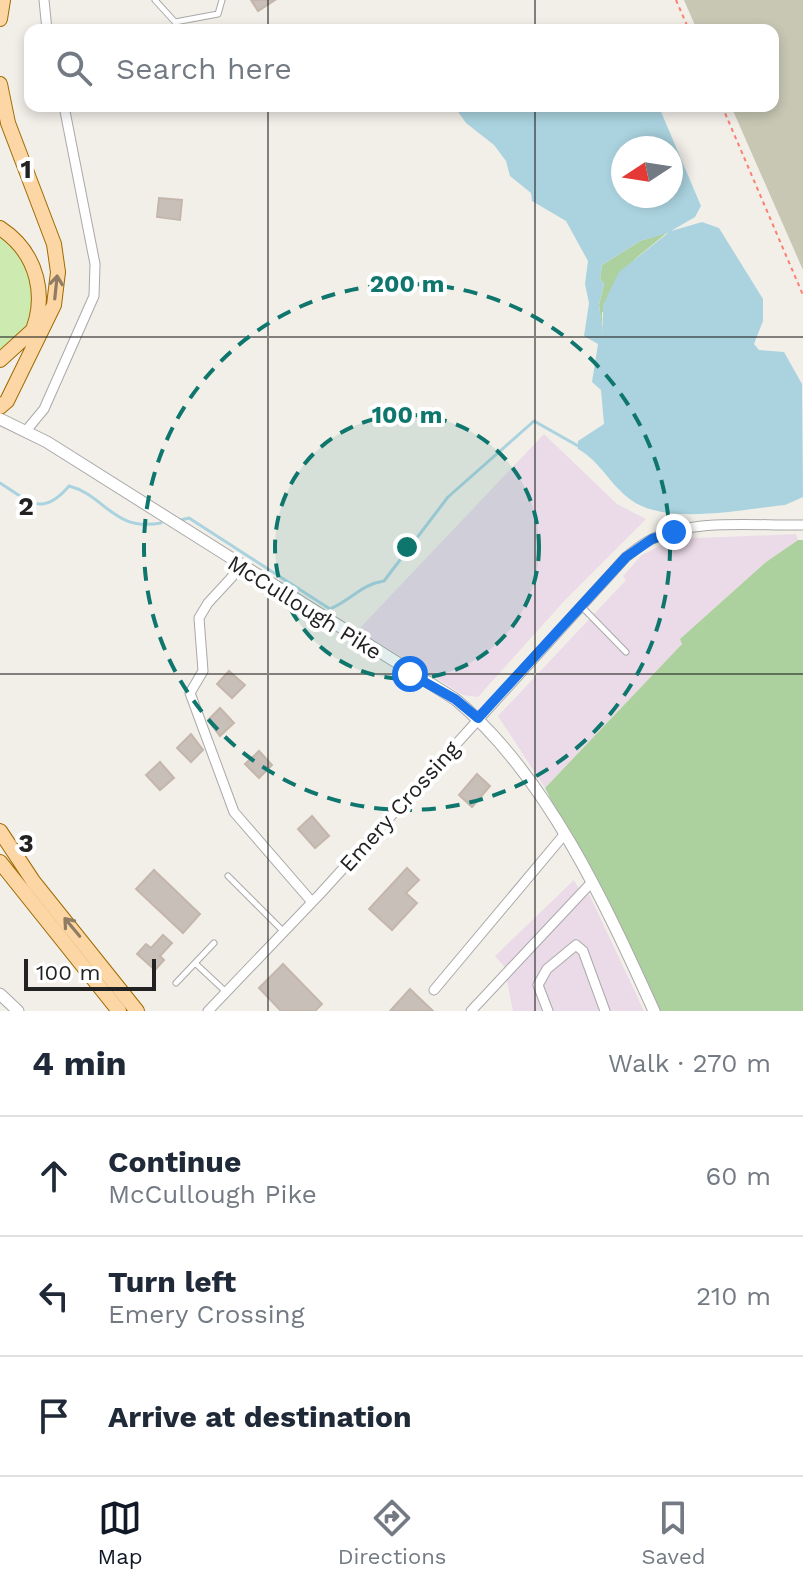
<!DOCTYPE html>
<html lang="en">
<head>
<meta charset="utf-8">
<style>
  :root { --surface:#fff; --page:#f2f2f3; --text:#1f2937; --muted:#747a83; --line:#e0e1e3; --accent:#111827 }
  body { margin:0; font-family:"Work Sans",sans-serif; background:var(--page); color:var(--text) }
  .compass { position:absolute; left:611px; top:136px; width:72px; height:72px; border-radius:50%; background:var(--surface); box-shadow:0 4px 12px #0003; rotate:258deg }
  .scale { position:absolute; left:24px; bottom:20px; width:132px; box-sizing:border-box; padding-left:8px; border:4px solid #222; border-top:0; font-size:22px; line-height:28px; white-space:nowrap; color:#222; -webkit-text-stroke:6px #fff; paint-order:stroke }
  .stop { position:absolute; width:24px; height:24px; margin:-18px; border:6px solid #1a73e8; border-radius:50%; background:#fff }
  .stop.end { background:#1a73e8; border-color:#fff; box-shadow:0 2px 8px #0008 }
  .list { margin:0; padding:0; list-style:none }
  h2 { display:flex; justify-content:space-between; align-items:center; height:104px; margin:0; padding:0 32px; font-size:34px }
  h2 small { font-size:26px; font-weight:400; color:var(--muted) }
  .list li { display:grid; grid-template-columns:52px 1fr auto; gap:24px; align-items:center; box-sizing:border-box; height:120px; padding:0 32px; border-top:2px solid var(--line) }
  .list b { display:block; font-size:30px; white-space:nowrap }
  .list p { margin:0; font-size:26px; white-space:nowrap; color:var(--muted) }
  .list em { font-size:26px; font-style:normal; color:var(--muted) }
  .icon { flex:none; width:44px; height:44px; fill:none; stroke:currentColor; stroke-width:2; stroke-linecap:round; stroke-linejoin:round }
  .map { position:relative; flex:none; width:803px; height:1011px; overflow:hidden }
  .search { position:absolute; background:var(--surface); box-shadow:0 4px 12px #0003; left:24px; right:24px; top:24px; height:88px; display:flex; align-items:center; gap:20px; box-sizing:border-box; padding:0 28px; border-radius:16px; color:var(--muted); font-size:30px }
  .sheet { height:464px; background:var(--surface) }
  nav { display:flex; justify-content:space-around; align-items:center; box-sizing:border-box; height:112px; border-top:2px solid var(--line); background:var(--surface); font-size:22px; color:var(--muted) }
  nav a { display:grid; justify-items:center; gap:4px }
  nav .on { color:var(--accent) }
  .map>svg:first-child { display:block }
  .industrial { fill:#ebdbe8 }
  .construction { fill:#c7c7b4 }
  .grass { fill:#cdebb0 }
  .forest { fill:#add19e }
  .water { fill:#aad3df; fill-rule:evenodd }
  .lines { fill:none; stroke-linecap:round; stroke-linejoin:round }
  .stream { stroke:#aad3df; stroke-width:3 }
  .building { fill:#c7bfb8; stroke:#c4b6ab; stroke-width:2 }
  .service-casing { stroke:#a9a9a9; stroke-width:7 }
  .minor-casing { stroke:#a9a9a9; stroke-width:11 }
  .tertiary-casing { stroke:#a9a9a9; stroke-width:13 }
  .primary-casing { stroke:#a06b00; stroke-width:16 }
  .path { stroke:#fa8072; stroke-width:2; stroke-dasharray:4 4; stroke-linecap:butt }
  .service { stroke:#fff; stroke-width:5 }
  .minor { stroke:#fff; stroke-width:9 }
  .tertiary { stroke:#fff; stroke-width:11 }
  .primary { stroke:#fcd6a4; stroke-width:14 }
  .oneway { stroke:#8f7c63 }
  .route { stroke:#1a73e8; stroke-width:10 }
  .grid { fill:none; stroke:#222; stroke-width:2; stroke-opacity:0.55 }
  .ring { fill:none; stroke:#0f766e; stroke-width:4; stroke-dasharray:14 10 }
  .labels { text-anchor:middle; stroke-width:8; stroke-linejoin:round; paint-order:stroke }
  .street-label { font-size:22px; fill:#222; stroke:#fff }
  .grid-label { font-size:26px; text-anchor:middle; font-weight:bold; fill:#222; stroke:#fff; stroke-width:8; stroke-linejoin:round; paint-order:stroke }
  .centre { fill:#0f766e; stroke:#fff; stroke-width:4 }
  .ring-label { font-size:24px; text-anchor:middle; font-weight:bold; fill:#0f766e; stroke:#fff; stroke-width:8; stroke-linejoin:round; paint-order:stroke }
</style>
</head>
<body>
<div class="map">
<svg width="803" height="1011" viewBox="0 0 803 1011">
  <rect width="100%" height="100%" fill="#f2efe9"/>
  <path class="industrial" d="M 544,434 L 617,504 L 646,519 L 566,599 L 478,697 L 463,695 L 358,630 Z
    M 796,534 L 798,540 L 766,562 L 680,639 L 683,643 L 545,788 L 498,716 L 626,580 L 623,576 L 642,555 L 674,539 Z
    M 574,880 L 584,898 L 589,894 L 644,1011 L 513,1011 L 507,981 L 511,974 L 495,956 Z"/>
  <path class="construction" d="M 684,0 L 803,0 L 803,270 L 731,106 L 773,106 L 773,30 L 697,30 Z"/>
  <path class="grass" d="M 0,235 C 25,256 45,295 26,327 C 20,337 8,347 0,356 Z"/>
  <path class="forest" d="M 668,232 L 635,259 L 602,313 L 603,336 L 599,305 L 604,284 L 600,279 L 602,265 L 640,241 Z
    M 798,540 L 803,540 L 803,1011 L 658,1011 L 545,788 L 682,644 L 680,639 L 766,562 Z"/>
  <path class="water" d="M 454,106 L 659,107 L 701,206 L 695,217 L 671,231 L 702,222 L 719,228 L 763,299 L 763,321 L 754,344 L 759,350 L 784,352 L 802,384 L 803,497 L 785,505 C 742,509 667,526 631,500 C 610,485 601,462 578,449 L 578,441 L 604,424 L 601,390 L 592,382 L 598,344 L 584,336 L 589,303 L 585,284 L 588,261 L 566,221 L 532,201 L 531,193 L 510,176 L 506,161 L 494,145 L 466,123 ZM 623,148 L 671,148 L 671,196 L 623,196 ZM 668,233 L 619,272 L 603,305 L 603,333 L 599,305 L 604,284 L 600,279 L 602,265 L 640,241 Z"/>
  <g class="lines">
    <path class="stream" d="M 0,483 C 29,501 42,518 69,486 C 105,495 113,532 161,523
      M 181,520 L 189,518 L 330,609 C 351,600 362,584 384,581 L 448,497 L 534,421 L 580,447"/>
  </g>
  <path class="building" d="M 251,0 L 275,0 L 258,11 Z
    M 159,198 L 182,200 L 180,220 L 157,217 Z
    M 229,671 L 245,685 L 232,698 L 217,684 Z
    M 220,708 L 234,723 L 220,736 L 208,720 Z
    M 191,734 L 203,750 L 191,762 L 177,748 Z
    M 259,751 L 272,765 L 259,778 L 245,764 Z
    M 160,762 L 174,778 L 160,790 L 146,775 Z
    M 477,774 L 490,786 L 472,807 L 459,795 Z
    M 312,816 L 329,836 L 315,848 L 298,829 Z
    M 407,868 L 419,880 L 406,893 L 417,903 L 392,930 L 369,909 Z
    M 154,870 L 200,914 L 183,933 L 136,889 Z
    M 163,935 L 172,943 L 160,956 L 164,960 L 155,970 L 137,954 L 146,944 L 151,948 Z
    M 283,964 L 322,1004 L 315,1011 L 281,1011 L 259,988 Z
    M 410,989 L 433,1011 L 390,1011 Z"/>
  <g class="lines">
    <g class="service-casing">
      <path id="service" d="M 155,0 L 175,22 L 218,14 L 222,0
        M 582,607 L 626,652
        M 228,876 L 283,931
        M 195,963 L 214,943
        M 176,983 L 195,963 L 225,991"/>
    </g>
    <g class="minor-casing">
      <path id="minor" d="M 44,0 L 47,30
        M 25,432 L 44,409 L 94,296 L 95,264 L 64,106
        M 237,564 L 232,577 L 208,603 L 199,618 L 203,671 L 190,693 L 234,812 L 312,902
        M 434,990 L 563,836
        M 208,1011 L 320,894 L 626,557 C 634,551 643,543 652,539 C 695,518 756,526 803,525
        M 471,1011 L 591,883
        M 548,1011 L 538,985 L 547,969 L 576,945 L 583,951 L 605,1011"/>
    </g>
    <g class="tertiary-casing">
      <path id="tertiary" d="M 0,419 L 47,442 L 455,699 C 546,774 606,905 654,1011
        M 0,994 L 18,1011"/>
    </g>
    <g class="primary-casing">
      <path id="primary" d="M 0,19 L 3,0
        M 0,84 L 8,123 L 54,244 L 58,272 L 54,305 L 7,401 L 0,407
        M 0,228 C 38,253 49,298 29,339
        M 0,360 L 33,330
        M 0,831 L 33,881 L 137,1011
        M 0,862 L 119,1011"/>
    </g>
    <path class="path" d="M 676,0 L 689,30
      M 722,106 L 803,295"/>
    <use href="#service" class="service"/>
    <use href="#minor" class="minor"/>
    <use href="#tertiary" class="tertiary"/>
    <use href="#primary" class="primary"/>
  </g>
  <defs><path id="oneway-shaft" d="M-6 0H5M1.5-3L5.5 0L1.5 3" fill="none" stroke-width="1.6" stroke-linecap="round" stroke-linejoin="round" transform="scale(2)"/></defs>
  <g class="oneway">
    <use href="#oneway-shaft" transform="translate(56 287) rotate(-84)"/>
    <use href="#oneway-shaft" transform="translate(72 927) rotate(-130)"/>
  </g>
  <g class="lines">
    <path class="route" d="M 410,674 L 455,699 L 478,718 L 626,557 L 652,539 L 674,532"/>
  </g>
  <path class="grid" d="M 268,0 L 268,30M 535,0 L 535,30M 268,106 L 268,1011M 535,106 L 535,1011M 0,337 L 803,337M 0,674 L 803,674"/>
  <circle cx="407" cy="547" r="132" fill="#0f766e" fill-opacity=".12"/>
  <g class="ring">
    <circle cx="407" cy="547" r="132"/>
    <circle cx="407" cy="547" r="263"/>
  </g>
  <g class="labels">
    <g class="street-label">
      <text transform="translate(305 607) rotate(32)" y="8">McCullough Pike</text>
      <text transform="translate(399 806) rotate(-48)" y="8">Emery Crossing</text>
    </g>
  </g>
  <g class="grid-label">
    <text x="26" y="178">1</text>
    <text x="26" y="515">2</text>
    <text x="26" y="852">3</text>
  </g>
  <circle cx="407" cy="547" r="12" class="centre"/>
  <g class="ring-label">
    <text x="407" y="292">200 m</text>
    <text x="407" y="423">100 m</text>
  </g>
</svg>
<svg class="compass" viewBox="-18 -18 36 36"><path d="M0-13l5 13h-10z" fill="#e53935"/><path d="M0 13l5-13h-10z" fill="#747a83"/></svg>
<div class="scale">100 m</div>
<div class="stop" style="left:410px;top:674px"></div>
<div class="stop end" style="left:674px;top:532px"></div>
<div class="search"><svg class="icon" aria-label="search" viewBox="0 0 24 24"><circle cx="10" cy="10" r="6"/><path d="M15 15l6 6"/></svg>Search here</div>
</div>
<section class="sheet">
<h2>4 min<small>Walk · 270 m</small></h2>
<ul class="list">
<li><svg class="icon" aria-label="ahead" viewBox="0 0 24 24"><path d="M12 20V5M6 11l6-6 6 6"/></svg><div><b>Continue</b><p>McCullough Pike</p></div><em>60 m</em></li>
<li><svg class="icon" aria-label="left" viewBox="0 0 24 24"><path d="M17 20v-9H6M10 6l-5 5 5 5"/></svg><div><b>Turn left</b><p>Emery Crossing</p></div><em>210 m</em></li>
<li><svg class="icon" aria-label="arrive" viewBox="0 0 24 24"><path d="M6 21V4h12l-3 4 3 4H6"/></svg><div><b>Arrive at destination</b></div></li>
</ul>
</section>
<nav>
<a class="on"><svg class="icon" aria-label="map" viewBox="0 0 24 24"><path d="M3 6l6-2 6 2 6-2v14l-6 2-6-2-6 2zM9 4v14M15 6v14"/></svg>Map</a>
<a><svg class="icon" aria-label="directions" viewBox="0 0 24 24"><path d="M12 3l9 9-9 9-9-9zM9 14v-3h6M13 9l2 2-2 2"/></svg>Directions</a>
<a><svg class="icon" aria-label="saved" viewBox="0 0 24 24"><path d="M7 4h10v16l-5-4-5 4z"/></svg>Saved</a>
</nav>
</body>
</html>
